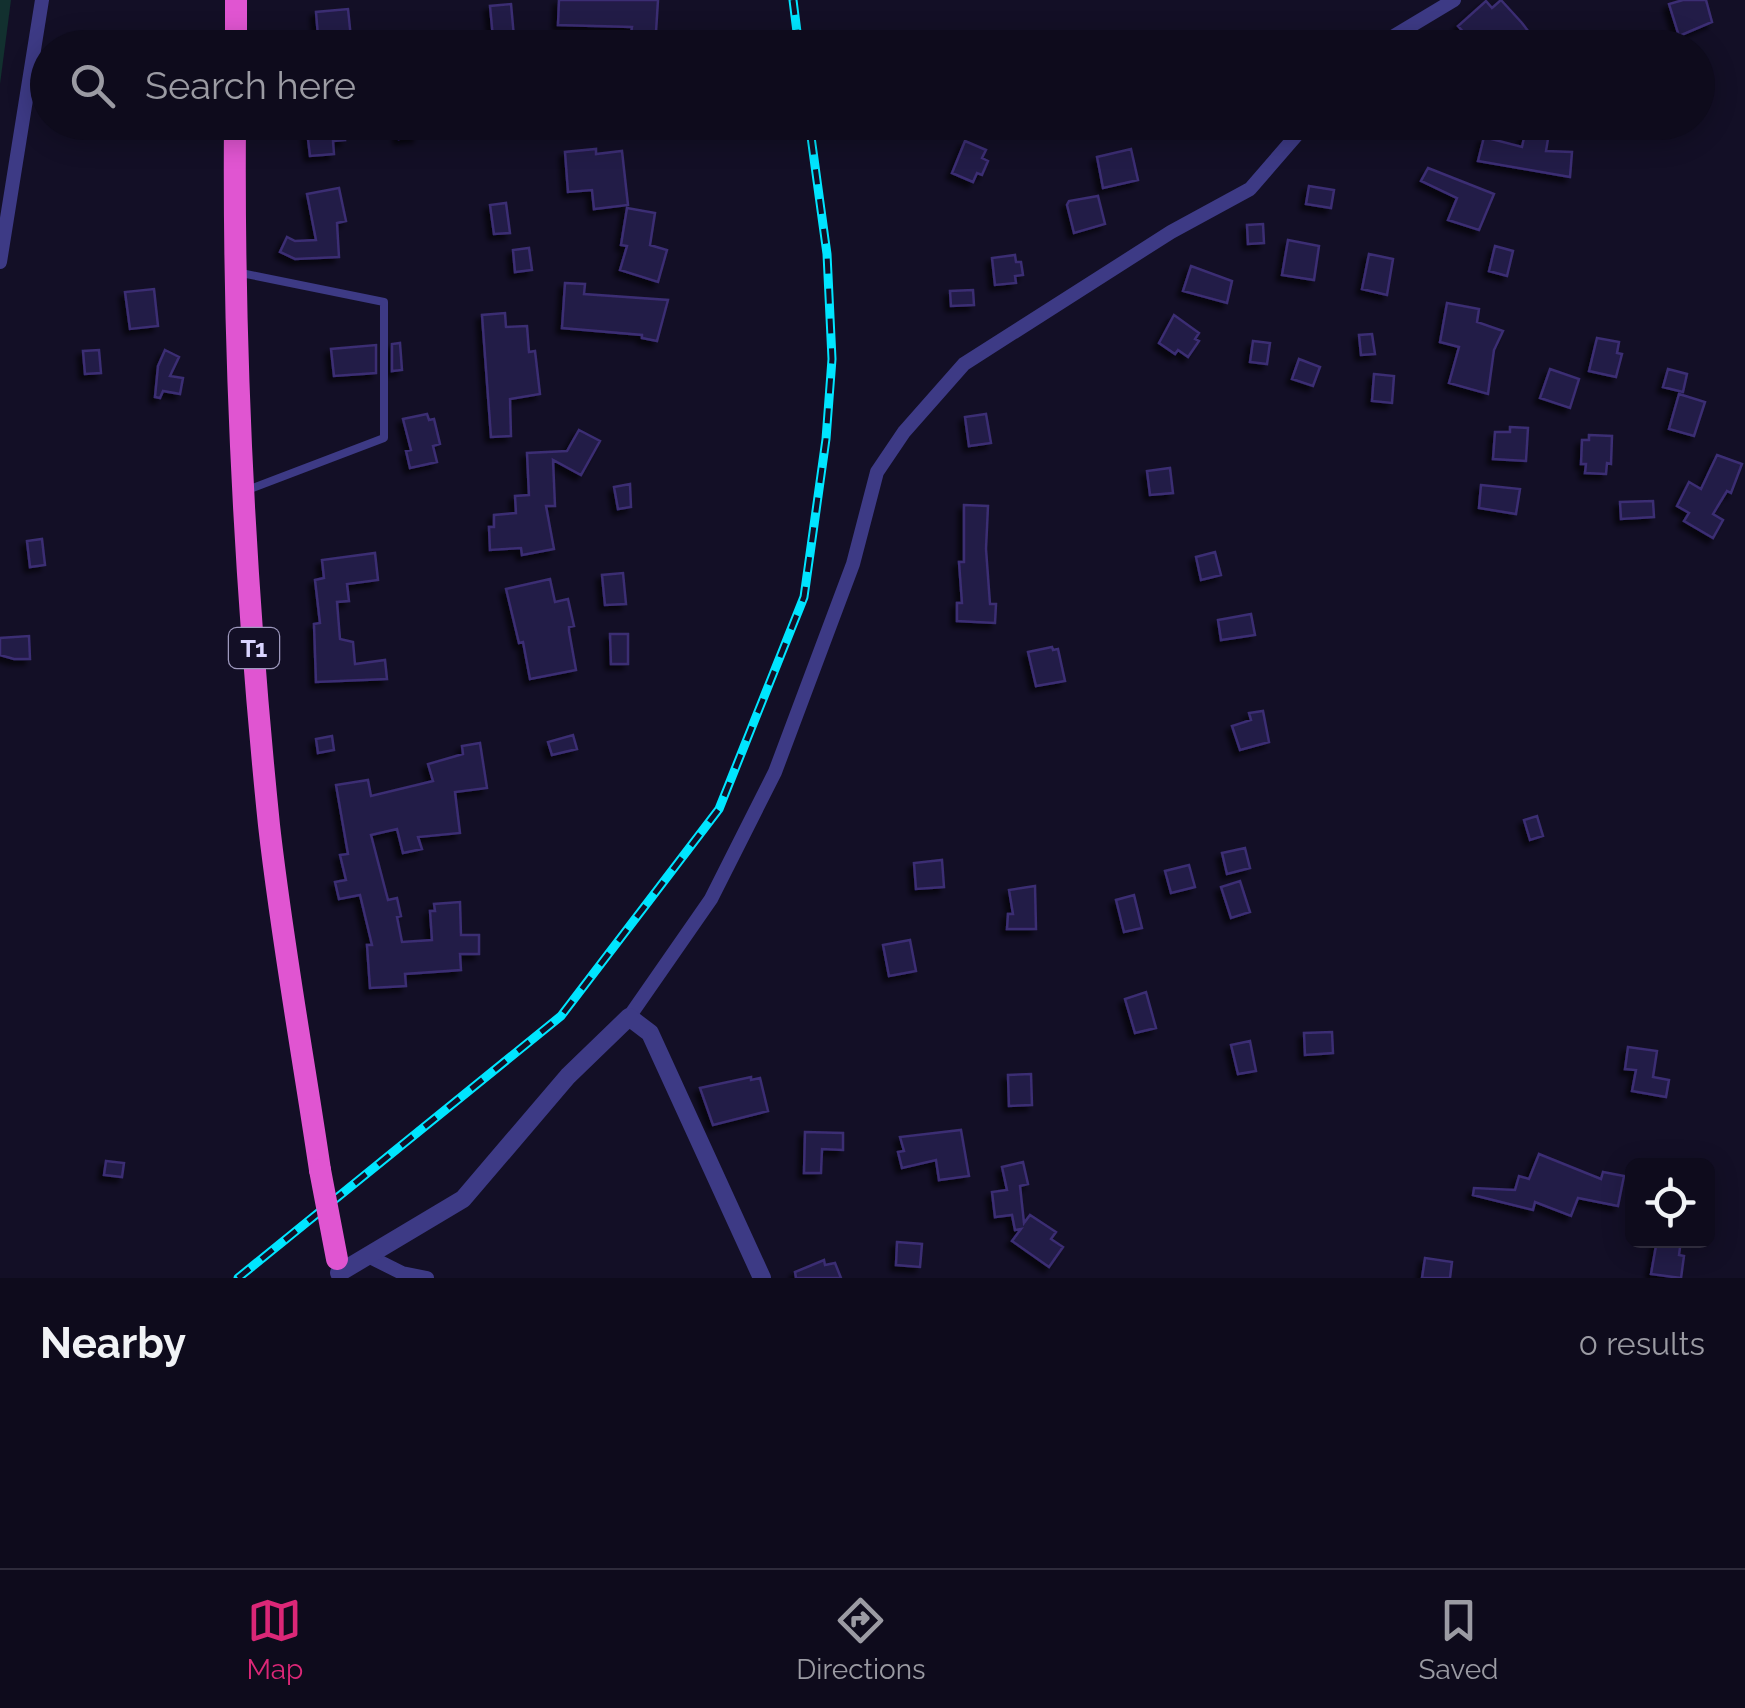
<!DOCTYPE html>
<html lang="en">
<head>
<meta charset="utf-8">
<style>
  :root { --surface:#0e0b1c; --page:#171425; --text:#f1f3f6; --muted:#9b9ba3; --line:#2e2b3b; --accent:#db2777 }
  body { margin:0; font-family:Raleway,sans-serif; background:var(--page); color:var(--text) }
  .controls { position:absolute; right:30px; bottom:30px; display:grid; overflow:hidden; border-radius:15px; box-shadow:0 5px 25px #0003 }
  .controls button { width:90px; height:90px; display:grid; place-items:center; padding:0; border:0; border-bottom:2px solid var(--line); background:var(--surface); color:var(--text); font:50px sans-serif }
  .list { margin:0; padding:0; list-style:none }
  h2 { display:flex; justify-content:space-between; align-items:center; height:130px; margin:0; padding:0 40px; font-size:42px }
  h2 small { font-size:32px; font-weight:400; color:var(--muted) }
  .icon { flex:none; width:55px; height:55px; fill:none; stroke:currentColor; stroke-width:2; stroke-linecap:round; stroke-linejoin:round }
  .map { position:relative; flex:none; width:1745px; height:1278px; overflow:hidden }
  .search { position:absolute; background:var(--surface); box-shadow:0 5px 25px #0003; left:30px; right:30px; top:30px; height:110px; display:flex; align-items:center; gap:25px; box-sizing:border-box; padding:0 35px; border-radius:55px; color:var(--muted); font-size:38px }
  .sheet { height:290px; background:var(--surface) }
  nav { display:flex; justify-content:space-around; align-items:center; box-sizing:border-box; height:140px; border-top:2px solid var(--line); background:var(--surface); font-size:28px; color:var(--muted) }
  nav a { display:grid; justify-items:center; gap:5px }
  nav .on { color:var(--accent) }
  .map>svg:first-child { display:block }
  .green { fill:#12302f }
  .building { fill:#241b47; stroke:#3b2d73; stroke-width:2.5; filter:url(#shadow) }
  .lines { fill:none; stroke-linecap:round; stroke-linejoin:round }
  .service { stroke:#3d3a85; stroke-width:8 }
  .minor { stroke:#3d3a85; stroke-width:14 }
  .tertiary { stroke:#3d3a85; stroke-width:18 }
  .trunk { stroke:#e055d1; stroke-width:22 }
  .rail-casing { stroke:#00e5ff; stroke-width:9 }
  .rail { stroke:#130f26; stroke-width:5; stroke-dasharray:15; stroke-linecap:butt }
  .trunk-bridge { stroke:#e055d1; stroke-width:22 }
  .labels { text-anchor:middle; stroke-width:8; stroke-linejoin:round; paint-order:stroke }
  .shield { fill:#130f26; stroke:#9e99be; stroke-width:2.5 }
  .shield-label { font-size:25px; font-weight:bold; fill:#d9d4ff }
</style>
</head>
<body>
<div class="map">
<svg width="1745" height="1278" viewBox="0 0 1745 1278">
  <defs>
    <filter id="shadow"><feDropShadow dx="-5" dy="5" stdDeviation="2.5" flood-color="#0009"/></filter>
  </defs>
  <rect width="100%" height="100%" fill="#130f26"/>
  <path class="green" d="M 0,0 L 11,0 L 0,84 Z"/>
  <path class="building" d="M 559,0 L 658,0 L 655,48 L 629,48 L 632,27 L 558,25 Z
    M 1501,0 L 1522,23 L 1541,48 L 1478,48 L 1458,26 L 1486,1 L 1492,8 Z
    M 1683,0 L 1706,0 L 1712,22 L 1679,36 L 1669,4 Z
    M 511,4 L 515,48 L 494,48 L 490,6 Z
    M 348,9 L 352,48 L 319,48 L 316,12 Z
    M 306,122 L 343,122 L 345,140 L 333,141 L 334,154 L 310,156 Z
    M 397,122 L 416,122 L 418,137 L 399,139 Z
    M 1526,129 L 1549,133 L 1546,151 L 1572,152 L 1570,177 L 1478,161 L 1484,137 L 1522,147 Z
    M 965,141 L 986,150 L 982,158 L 988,161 L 982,175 L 977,173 L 973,182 L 952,173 Z
    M 596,149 L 596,154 L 622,151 L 628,205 L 594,209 L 592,190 L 568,192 L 565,152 Z
    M 1131,149 L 1138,180 L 1103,188 L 1097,157 Z
    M 1428,168 L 1494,194 L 1479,230 L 1448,220 L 1457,198 L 1421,181 Z
    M 1309,186 L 1334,190 L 1331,208 L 1306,204 Z
    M 339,188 L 346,221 L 337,223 L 339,257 L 295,259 L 280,252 L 287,237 L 295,241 L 316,240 L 307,194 Z
    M 1098,196 L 1105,224 L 1074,233 L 1067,205 L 1069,201 Z
    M 506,203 L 510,233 L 494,234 L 490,205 Z
    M 627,208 L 655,213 L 650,245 L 667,250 L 658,282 L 620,270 L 627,246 L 621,245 Z
    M 1263,224 L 1264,243 L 1248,244 L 1247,225 Z
    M 1288,240 L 1319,246 L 1314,280 L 1282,275 Z
    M 1495,246 L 1513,251 L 1507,276 L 1489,271 Z
    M 529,248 L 532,270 L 515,272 L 513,250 Z
    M 1369,254 L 1393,259 L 1387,295 L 1362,289 Z
    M 1015,255 L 1016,262 L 1021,262 L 1023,275 L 1015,276 L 1016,283 L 995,285 L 992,258 Z
    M 1191,266 L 1232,281 L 1227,303 L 1183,291 Z
    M 565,283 L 585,284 L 584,294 L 668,300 L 657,341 L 642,338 L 642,335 L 562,328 Z
    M 154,289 L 158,326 L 130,329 L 125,292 Z
    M 973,290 L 974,305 L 951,306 L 950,291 Z
    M 1447,303 L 1479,309 L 1477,322 L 1503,331 L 1494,350 L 1488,394 L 1449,383 L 1459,347 L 1440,342 Z
    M 505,313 L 506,327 L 527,326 L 529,352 L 535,351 L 540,394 L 510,399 L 511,436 L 491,437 L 482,315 Z
    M 1174,315 L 1199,333 L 1195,339 L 1199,341 L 1188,357 L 1178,350 L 1175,354 L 1159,343 Z
    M 1372,334 L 1375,354 L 1361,355 L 1359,335 Z
    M 1597,338 L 1619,342 L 1617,353 L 1622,354 L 1616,377 L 1589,371 Z
    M 1253,341 L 1270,343 L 1267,364 L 1250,362 Z
    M 400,343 L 402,370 L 392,371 L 392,344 Z
    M 376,345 L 376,373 L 334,376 L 331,349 Z
    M 99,350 L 101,373 L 85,374 L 83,351 Z
    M 165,350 L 179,357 L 170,376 L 183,378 L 180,394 L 163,391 L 160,398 L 155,397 L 158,366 Z
    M 1299,359 L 1320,367 L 1313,386 L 1292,379 Z
    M 1550,369 L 1579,379 L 1570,408 L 1540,398 Z
    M 1668,369 L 1687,374 L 1683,392 L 1663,387 Z
    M 1374,374 L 1394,376 L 1392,403 L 1372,401 Z
    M 1679,394 L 1705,402 L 1694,436 L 1669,429 Z
    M 427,414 L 429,420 L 434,419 L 440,444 L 433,446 L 437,462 L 410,468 L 406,451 L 411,450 L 403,419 Z
    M 986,414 L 991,443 L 969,446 L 965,417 Z
    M 1510,427 L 1528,428 L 1526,461 L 1493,459 L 1495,432 L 1510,432 Z
    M 579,430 L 600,441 L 581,475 L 553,460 L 555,506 L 546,506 L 554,549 L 522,555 L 521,548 L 490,550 L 489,527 L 494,527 L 494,515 L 516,513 L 515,496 L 529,495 L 527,453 L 567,451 Z
    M 1589,435 L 1612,436 L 1611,464 L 1607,463 L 1606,474 L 1585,473 L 1586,464 L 1581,464 L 1582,440 L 1589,440 Z
    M 1717,455 L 1742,464 L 1731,493 L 1727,491 L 1713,514 L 1723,520 L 1713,538 L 1684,521 L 1689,513 L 1677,506 L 1689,482 L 1701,489 Z
    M 1170,468 L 1173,493 L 1150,495 L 1147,471 Z
    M 630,484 L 631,507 L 618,509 L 614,487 Z
    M 1481,485 L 1520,489 L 1516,514 L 1479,508 Z
    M 1653,501 L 1654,517 L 1621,519 L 1620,502 Z
    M 964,505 L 988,506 L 986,549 L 990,604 L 996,604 L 995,623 L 957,621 L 957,603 L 962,603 L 959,562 L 964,562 Z
    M 42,539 L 45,565 L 30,567 L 27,541 Z
    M 1215,552 L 1221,575 L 1201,580 L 1196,557 Z
    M 375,553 L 378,580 L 347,584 L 349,601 L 337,602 L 340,639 L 353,642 L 355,664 L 385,660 L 387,679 L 316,682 L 314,624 L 320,623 L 315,580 L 324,578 L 322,560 Z
    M 623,573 L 626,604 L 605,605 L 602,575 Z
    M 550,579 L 555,602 L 568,599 L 574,626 L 569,627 L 569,631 L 576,670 L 530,679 L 523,642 L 519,643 L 506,589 Z
    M 1251,614 L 1255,635 L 1221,640 L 1218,620 Z
    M 610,634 L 628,634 L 628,664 L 611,664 Z
    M 29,636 L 30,659 L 14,659 L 0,655 L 0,638 Z
    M 1052,647 L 1053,650 L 1058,649 L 1065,681 L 1036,686 L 1028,652 Z
    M 1263,711 L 1269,742 L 1240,750 L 1232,726 L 1251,720 L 1249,713 Z
    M 573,735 L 577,749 L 552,755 L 548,742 Z
    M 332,736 L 334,750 L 318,753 L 316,739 Z
    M 480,743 L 487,788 L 455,792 L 460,833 L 418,837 L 422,849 L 403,853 L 397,829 L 371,835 L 388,900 L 397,898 L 401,916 L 397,917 L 402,942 L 432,940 L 430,911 L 435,911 L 434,904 L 460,902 L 461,935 L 479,935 L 479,954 L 460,954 L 461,970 L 405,974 L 406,986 L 370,988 L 367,945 L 372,945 L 360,895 L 339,899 L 335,882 L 346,880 L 340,855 L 348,854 L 336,785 L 368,780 L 371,796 L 433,781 L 428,764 L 463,754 L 462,746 Z
    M 1537,816 L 1543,836 L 1530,840 L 1524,820 Z
    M 1245,848 L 1250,868 L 1227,874 L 1222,853 Z
    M 942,860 L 944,887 L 916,889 L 914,863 Z
    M 1189,865 L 1195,887 L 1171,893 L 1165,871 Z
    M 1240,881 L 1250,912 L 1231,918 L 1221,887 Z
    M 1035,886 L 1036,929 L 1007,929 L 1008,914 L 1013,914 L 1009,890 Z
    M 1134,895 L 1142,928 L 1124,932 L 1116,900 Z
    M 910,940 L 916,971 L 889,976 L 883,945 Z
    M 1146,992 L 1156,1028 L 1135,1033 L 1125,999 Z
    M 1332,1032 L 1333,1053 L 1305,1055 L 1304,1033 Z
    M 1250,1041 L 1256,1071 L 1238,1074 L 1231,1045 Z
    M 1628,1047 L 1657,1051 L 1653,1077 L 1669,1080 L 1666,1097 L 1632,1091 L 1636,1070 L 1625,1069 Z
    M 1031,1074 L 1032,1105 L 1009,1106 L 1008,1075 Z
    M 751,1077 L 751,1080 L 760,1078 L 768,1111 L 713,1125 L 700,1088 Z
    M 961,1130 L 969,1176 L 939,1180 L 936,1160 L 902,1168 L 898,1152 L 904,1151 L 900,1137 Z
    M 805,1132 L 843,1133 L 843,1150 L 822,1149 L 821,1173 L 804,1173 Z
    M 1539,1154 L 1601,1179 L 1603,1172 L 1624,1176 L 1618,1206 L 1578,1198 L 1571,1216 L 1535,1202 L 1533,1210 L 1473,1195 L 1474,1188 L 1515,1190 L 1519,1176 L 1529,1179 Z
    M 106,1161 L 124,1163 L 122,1177 L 104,1175 Z
    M 1023,1162 L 1028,1184 L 1020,1186 L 1024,1223 L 1030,1215 L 1056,1232 L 1051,1239 L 1063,1247 L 1049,1267 L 1012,1241 L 1021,1229 L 1015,1230 L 1012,1215 L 995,1217 L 992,1192 L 1007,1190 L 1002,1167 Z
    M 1657,1240 L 1681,1240 L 1679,1255 L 1684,1256 L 1681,1278 L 1651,1274 Z
    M 897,1242 L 922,1244 L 920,1267 L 896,1265 Z
    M 1425,1258 L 1452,1262 L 1450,1278 L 1422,1278 Z
    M 824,1260 L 825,1265 L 835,1263 L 841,1278 L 796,1278 L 795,1272 Z"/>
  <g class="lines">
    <path class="service" d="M 241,273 L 384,302 L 384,438 L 245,491"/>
    <path class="minor" d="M 1374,48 L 1454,0
      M 0,262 L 42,0
      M 629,1017 L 711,899 L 775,772 L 853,564 L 877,472 L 904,432 L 964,364 L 1171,232 L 1250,189 L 1308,122
      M 368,1256 L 402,1273 L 427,1278"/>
    <path class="tertiary" d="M 339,1273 L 463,1199 L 568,1076 L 629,1017 L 650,1033 L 762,1278"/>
    <path class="trunk" d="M 236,48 L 236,0
      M 235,122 C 233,359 245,590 269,825 C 282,941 303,1055 320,1170"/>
    <g class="rail-casing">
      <path id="rail" d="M 793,0 L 799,48
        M 238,1278 L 561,1016 L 719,809 L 804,597 L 826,439 L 832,359 L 827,254 L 809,122"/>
    </g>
    <use href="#rail" class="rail"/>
    <path class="trunk-bridge" d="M 320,1170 L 337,1259"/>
  </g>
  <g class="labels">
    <rect class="shield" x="229" y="628" width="50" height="40" rx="8"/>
    <g class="shield-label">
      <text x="254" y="657">T1</text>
    </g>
  </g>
</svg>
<div class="controls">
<button><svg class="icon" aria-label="locate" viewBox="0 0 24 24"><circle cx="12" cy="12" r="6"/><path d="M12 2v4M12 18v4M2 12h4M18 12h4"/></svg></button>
</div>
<div class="search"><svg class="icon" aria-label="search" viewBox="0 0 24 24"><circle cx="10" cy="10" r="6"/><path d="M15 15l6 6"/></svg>Search here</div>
</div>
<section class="sheet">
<h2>Nearby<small>0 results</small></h2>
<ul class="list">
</ul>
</section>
<nav>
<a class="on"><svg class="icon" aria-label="map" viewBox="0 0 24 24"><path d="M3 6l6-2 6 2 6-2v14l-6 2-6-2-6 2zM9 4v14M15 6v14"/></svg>Map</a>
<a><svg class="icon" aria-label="directions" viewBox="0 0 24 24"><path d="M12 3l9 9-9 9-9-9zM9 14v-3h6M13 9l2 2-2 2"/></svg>Directions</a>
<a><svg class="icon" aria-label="saved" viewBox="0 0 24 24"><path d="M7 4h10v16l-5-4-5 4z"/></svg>Saved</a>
</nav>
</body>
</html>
